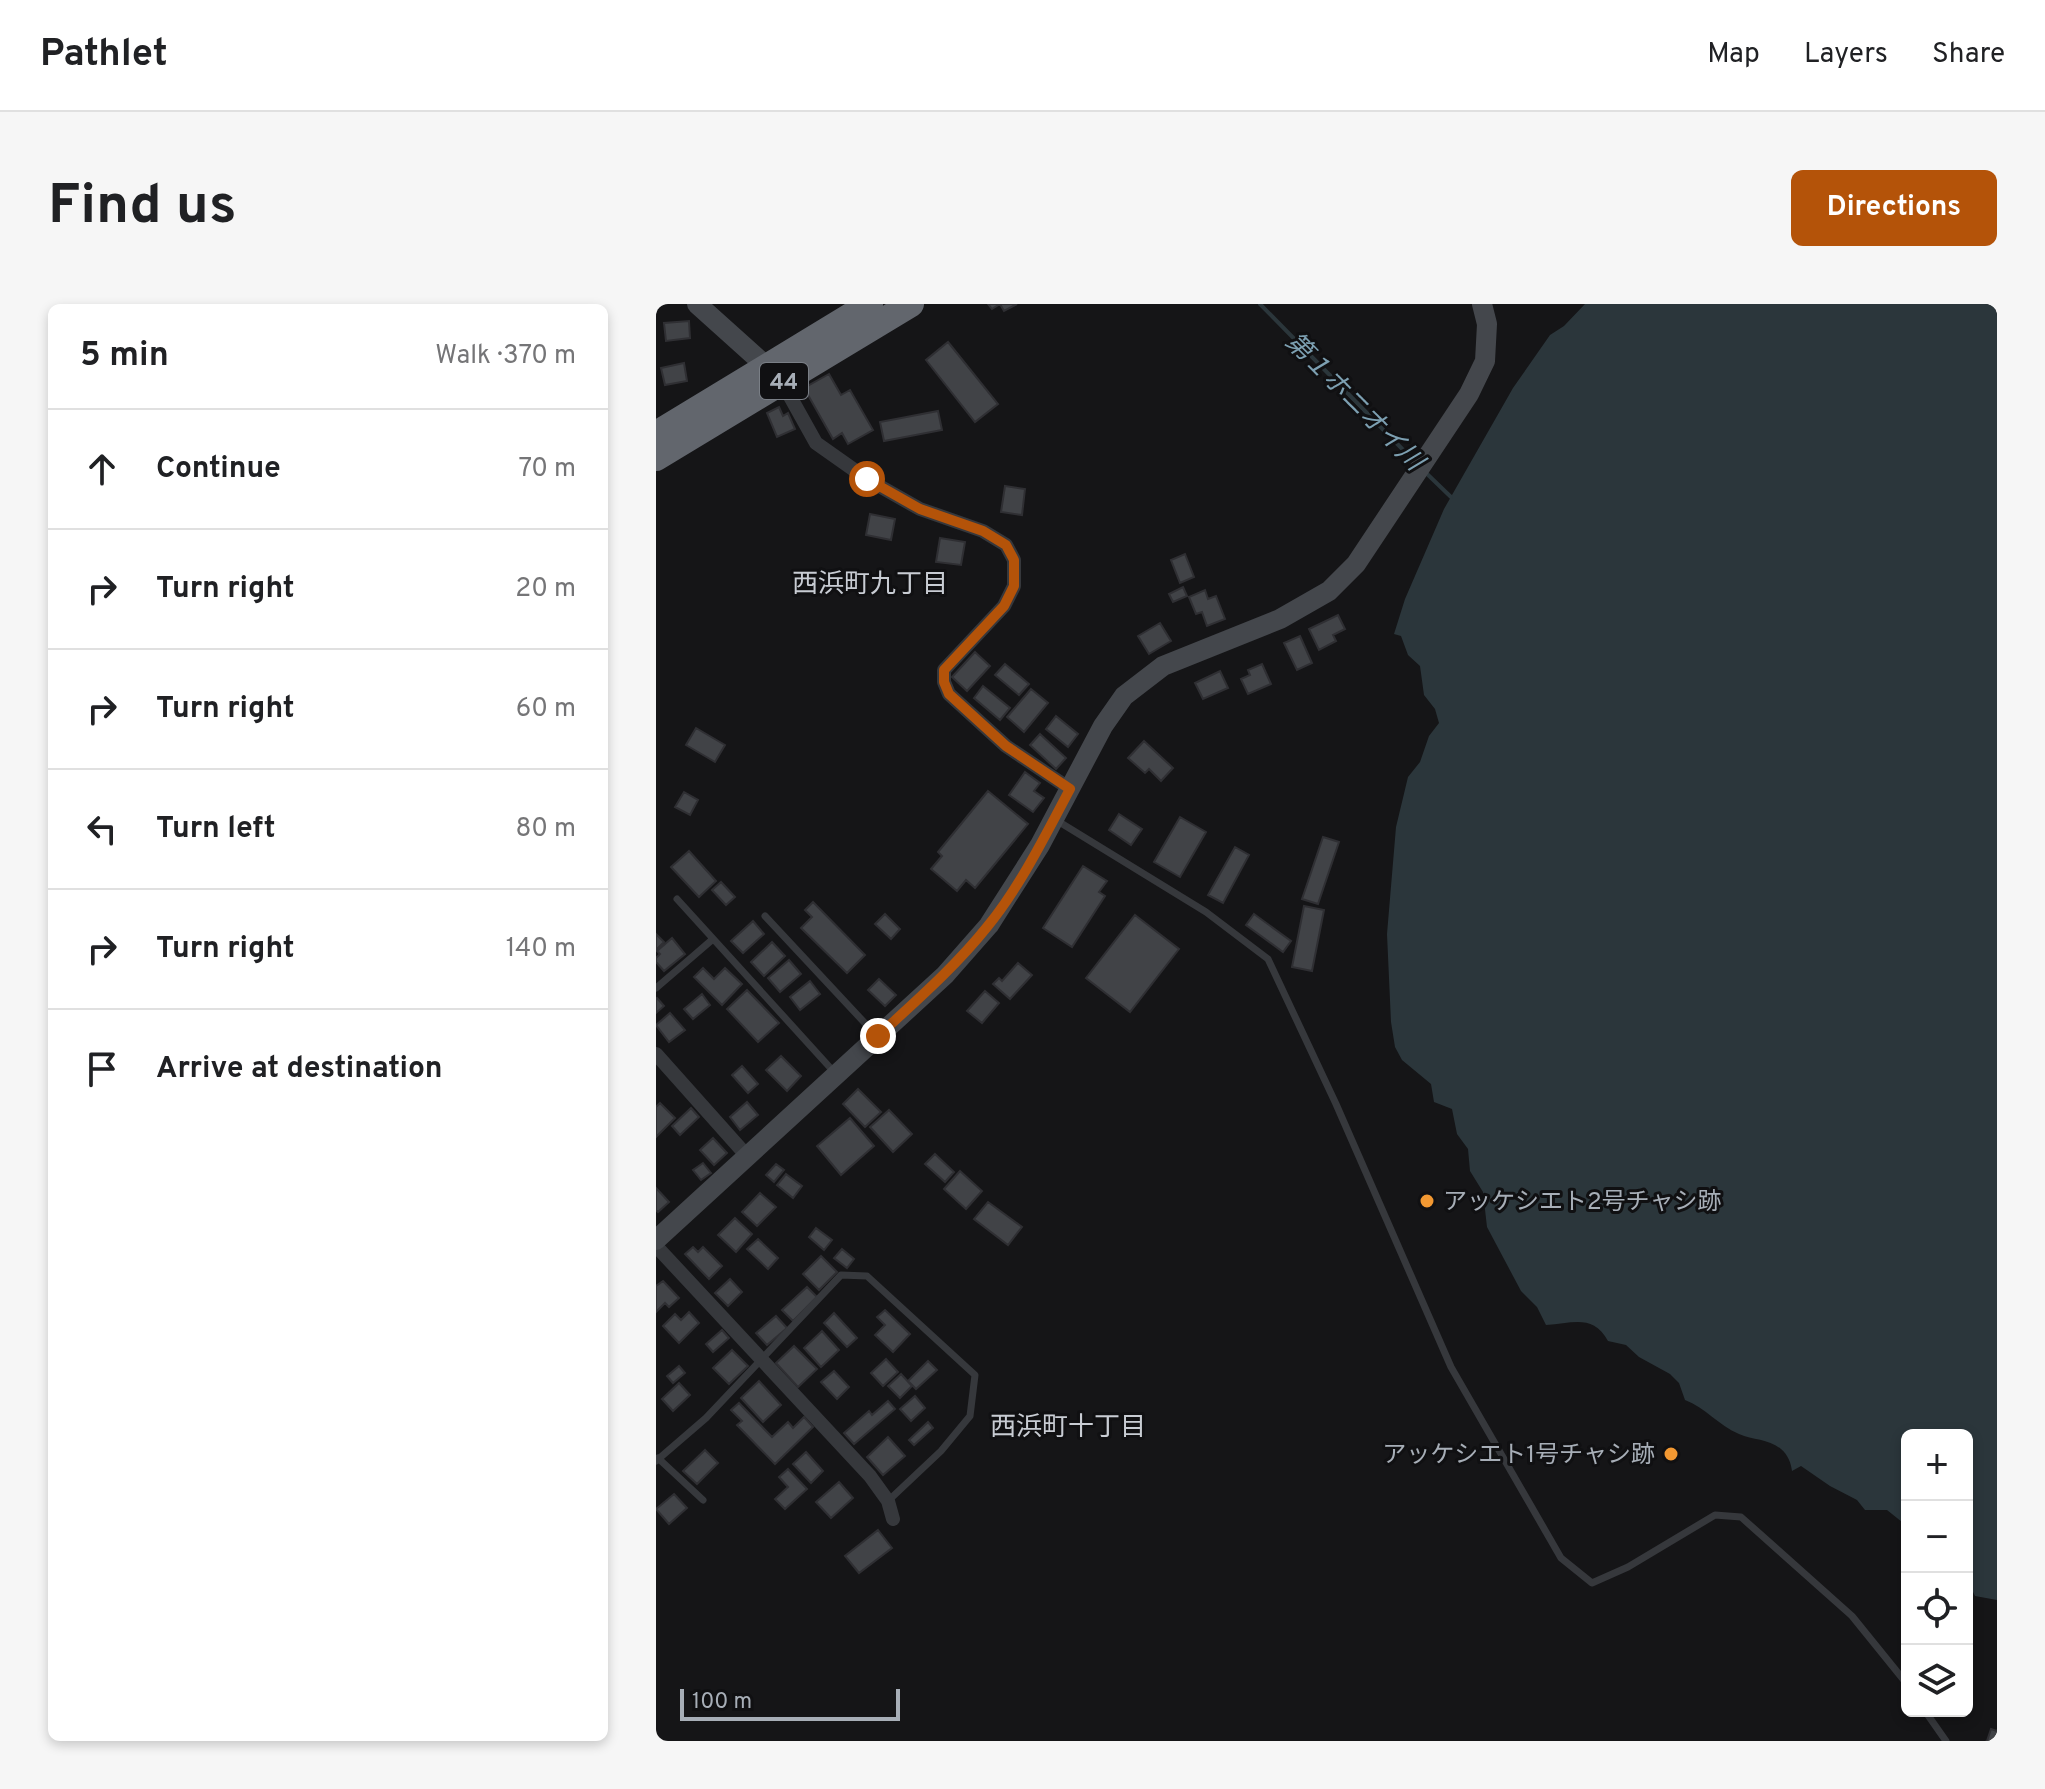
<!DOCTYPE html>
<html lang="en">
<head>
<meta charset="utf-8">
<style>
  :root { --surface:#fff; --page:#f6f6f6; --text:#202124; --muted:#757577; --line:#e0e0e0; --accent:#b45309 }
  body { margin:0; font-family:Overpass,"Noto Sans JP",sans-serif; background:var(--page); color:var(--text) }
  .controls { position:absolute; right:24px; bottom:24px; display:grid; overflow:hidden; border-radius:12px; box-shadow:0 4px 12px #0003 }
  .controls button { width:72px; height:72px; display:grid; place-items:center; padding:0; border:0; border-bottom:2px solid var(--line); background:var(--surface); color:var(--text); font:40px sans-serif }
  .scale { position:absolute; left:24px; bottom:20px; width:220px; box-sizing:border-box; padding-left:8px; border:4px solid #a7aeb7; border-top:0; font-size:22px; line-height:28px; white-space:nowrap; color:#a7aeb7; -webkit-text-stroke:6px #101012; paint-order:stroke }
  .stop { position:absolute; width:24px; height:24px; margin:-18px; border:6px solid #b45309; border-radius:50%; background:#fff }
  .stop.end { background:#b45309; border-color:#fff; box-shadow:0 2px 8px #0008 }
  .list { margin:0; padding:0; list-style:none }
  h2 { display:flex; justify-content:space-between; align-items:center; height:104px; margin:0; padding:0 32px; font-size:34px }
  h2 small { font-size:26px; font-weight:400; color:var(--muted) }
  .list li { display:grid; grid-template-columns:52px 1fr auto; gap:24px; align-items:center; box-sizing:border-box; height:120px; padding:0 32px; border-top:2px solid var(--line) }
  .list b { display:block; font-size:30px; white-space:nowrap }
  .list em { font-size:26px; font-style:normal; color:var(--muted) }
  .icon { flex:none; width:44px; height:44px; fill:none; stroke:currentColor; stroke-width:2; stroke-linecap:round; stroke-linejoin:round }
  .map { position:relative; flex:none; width:1341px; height:1437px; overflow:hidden; border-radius:12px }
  header { display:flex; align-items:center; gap:48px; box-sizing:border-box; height:112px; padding:0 40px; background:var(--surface); border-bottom:2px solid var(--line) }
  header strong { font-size:38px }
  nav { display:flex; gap:44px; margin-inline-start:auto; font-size:28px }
  .intro { display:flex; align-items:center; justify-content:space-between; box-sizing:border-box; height:192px; padding:0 48px }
  h1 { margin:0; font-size:56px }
  .button { padding:20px 36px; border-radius:12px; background:var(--accent); color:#fff; font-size:28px; font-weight:700 }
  main { display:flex; gap:48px; padding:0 48px }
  aside { flex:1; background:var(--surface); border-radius:12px; box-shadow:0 4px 12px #0003 }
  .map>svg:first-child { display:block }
  .water { fill:#2b363b }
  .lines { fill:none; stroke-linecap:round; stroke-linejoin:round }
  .stream { stroke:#2b363b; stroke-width:4 }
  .building { fill:#414347; stroke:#2f2f33; stroke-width:2 }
  .lane { stroke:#36383c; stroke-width:7 }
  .street { stroke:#36383c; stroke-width:14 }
  .secondary { stroke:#44474c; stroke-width:20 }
  .highway { stroke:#62666d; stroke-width:26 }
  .route { stroke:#b45309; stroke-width:10 }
  .poi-dot { fill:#f29832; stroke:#101012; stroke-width:3 }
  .labels { text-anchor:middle; stroke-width:6; stroke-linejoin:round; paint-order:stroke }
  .shield { fill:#101012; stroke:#7a7f86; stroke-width:2 }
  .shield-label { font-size:22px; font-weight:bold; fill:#a7aeb7 }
  .poi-label { font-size:24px; fill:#a7aeb7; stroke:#101012; text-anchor:start }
  .water-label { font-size:26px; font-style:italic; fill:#7da0b2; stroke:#101012 }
  .neighbourhood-label { font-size:26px; fill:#c8ccd3; stroke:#101012 }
</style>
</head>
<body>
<header>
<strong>Pathlet</strong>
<nav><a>Map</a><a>Layers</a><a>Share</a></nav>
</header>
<div class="intro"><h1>Find us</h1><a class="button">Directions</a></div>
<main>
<aside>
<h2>5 min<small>Walk · 370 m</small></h2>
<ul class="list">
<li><svg class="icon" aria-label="ahead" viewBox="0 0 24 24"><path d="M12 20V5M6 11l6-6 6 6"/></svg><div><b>Continue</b></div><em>70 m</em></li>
<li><svg class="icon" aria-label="right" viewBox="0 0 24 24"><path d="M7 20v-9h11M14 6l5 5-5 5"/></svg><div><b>Turn right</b></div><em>20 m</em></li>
<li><svg class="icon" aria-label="right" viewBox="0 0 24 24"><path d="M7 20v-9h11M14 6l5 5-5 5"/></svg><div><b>Turn right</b></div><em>60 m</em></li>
<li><svg class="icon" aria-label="left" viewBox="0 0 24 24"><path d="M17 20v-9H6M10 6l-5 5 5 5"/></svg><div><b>Turn left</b></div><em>80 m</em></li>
<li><svg class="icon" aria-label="right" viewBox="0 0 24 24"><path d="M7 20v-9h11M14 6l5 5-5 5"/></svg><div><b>Turn right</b></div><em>140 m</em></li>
<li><svg class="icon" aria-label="arrive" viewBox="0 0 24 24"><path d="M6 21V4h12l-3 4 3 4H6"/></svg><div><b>Arrive at destination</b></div></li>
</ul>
</aside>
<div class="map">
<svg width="1341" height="1437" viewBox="0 0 1341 1437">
  <rect width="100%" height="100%" fill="#151517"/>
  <path class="water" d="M 929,0 L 1341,0 L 1341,1296 L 1319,1292 L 1311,1276 L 1311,1131 L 1251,1131 L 1251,1222 L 1231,1206 L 1209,1206 L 1201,1196 L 1174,1182 L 1145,1162 L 1136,1167 C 1135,1159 1132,1151 1125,1145 C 1113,1135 1097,1136 1083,1130 C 1063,1122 1049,1103 1029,1096 L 1023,1079 L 1014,1070 L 983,1053 L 970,1041 L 952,1037 C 937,1010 918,1019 890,1021 L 881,1003 L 865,987 L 831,923 L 827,888 L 814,867 L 812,845 L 801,830 L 796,805 L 778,798 L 775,780 L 746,756 L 739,743 L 735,718 L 731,630 L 740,523 L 752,473 L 764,458 L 773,432 L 783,419 L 779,405 L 768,391 L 764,362 L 752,351 L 745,332 L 738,330 L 749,295 L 788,205 L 857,84 L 894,31 L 908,22 Z"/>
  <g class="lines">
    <path class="stream" d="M 604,0 L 759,158
      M 768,167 L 795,193"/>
  </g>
  <path class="building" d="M 332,0 L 361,0 L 348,7 L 344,0 L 336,5 Z
    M 33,17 L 34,34 L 10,37 L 8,19 Z
    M 292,38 L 342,100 L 319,118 L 270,56 Z
    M 28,59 L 31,77 L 9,81 L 5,64 Z
    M 173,70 L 185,91 L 194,86 L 217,126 L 192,140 L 186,129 L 177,135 L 148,84 Z
    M 123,103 L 127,112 L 132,109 L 139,125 L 121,133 L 111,109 Z
    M 282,107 L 286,126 L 228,137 L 224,118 Z
    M 349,182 L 369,185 L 366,211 L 345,208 Z
    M 214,210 L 239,215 L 235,236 L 210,231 Z
    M 284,234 L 309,238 L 305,261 L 280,258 Z
    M 529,250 L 538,273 L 524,279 L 515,256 Z
    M 527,283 L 531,292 L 517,298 L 513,290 Z
    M 549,286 L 552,295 L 560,292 L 569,315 L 551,322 L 546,308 L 540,310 L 533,293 Z
    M 682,311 L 689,325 L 677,331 L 680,337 L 663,346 L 653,325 Z
    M 504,319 L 515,337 L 493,350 L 482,332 Z
    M 644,332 L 656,359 L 641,366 L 628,339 Z
    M 319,348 L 334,362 L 311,387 L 296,373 Z
    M 349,360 L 373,380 L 363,391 L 339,371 Z
    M 606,360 L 615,380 L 592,390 L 585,375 L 594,371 L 592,366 Z
    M 564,367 L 572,384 L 547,395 L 539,379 Z
    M 327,382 L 354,404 L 344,416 L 318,394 Z
    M 375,385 L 392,399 L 368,428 L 351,413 Z
    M 400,412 L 422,430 L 412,443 L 390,425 Z
    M 40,424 L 69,441 L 59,458 L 30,441 Z
    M 384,430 L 410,454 L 400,465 L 374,441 Z
    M 488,437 L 517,464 L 505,477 L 493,465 L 489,469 L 472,454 Z
    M 369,468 L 384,479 L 378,487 L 388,494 L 377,508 L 353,491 Z
    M 332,487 L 372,520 L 319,584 L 310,576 L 301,587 L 275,565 L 286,552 L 282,548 Z
    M 28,488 L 42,496 L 34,511 L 19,503 Z
    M 463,510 L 486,525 L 475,541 L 453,526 Z
    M 524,513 L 550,528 L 524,573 L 498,558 Z
    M 667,533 L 683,538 L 662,600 L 646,595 Z
    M 579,543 L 593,551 L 567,599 L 552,591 Z
    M 33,547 L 60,577 L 43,593 L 15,563 Z
    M 427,562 L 451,577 L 443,588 L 449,592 L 416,643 L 387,624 Z
    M 65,578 L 79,593 L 70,601 L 56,586 Z
    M 157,598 L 209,651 L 191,669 L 145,624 L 156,613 L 149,606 Z
    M 648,602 L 668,606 L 656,667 L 636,663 Z
    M 229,610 L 244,625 L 235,635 L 219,620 Z
    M 598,610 L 635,637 L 627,648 L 590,621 Z
    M 479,611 L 523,645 L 474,708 L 430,674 Z
    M 97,617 L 108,630 L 87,649 L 75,637 Z
    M 0,630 L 8,638 L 0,646 Z
    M 16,634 L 29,650 L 8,667 L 0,658 L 0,654 L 4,650 L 1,647 Z
    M 116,638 L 129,652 L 108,672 L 95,658 Z
    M 133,656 L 145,670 L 124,688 L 112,674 Z
    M 362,659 L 376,671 L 354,695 L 337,680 L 343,674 L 346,677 Z
    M 47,664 L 58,675 L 69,664 L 86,680 L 66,701 L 38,673 Z
    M 223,675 L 240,691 L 229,702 L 212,686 Z
    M 154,677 L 164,690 L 144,706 L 134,693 Z
    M 91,686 L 123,719 L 102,738 L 71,705 Z
    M 329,687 L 343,699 L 326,719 L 311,707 Z
    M 46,690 L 54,701 L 37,715 L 28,705 Z
    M 1,694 L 8,702 L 0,709 L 0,695 Z
    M 14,709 L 29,726 L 13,738 L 0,721 Z
    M 125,752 L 145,772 L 131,787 L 110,766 Z
    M 86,762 L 102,780 L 92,789 L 76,771 Z
    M 202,785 L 225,808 L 209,823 L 187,800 Z
    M 91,798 L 102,811 L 84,826 L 74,813 Z
    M 4,799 L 19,814 L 0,833 L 0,803 Z
    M 35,804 L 43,813 L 24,831 L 16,822 Z
    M 233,806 L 256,830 L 237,848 L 214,823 Z
    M 194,814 L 218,842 L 185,871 L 161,842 Z
    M 57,834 L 71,849 L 58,861 L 44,846 Z
    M 279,850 L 298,868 L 289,878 L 269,860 Z
    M 47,859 L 55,869 L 45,876 L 37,866 Z
    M 120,860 L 128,866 L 118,878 L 110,871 Z
    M 304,867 L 326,887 L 310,905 L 288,885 Z
    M 130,870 L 146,882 L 137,894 L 121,881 Z
    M 0,884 L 13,898 L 2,908 L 0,906 Z
    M 104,889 L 120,903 L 101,922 L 86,908 Z
    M 332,898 L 366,923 L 352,941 L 318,915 Z
    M 79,914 L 96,930 L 80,948 L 62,931 Z
    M 160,924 L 176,936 L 168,946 L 153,933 Z
    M 102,935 L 122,954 L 112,965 L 91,945 Z
    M 37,943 L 42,948 L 47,943 L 66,962 L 53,975 L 29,950 Z
    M 186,945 L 198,955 L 191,964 L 178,954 Z
    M 165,952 L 181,968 L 163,986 L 147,970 Z
    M 74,975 L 86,988 L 72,1002 L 59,989 Z
    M 7,977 L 23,994 L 13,1003 L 9,999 L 0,1008 L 0,982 Z
    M 151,983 L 161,993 L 137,1017 L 126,1006 Z
    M 229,1006 L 254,1030 L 237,1048 L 219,1031 L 229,1021 L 221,1013 Z
    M 33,1008 L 43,1019 L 23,1039 L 7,1022 L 19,1010 L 25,1016 Z
    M 178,1009 L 201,1034 L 191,1043 L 168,1019 Z
    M 120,1012 L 131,1024 L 111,1041 L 100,1029 Z
    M 66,1026 L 73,1034 L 57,1048 L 50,1040 Z
    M 166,1027 L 183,1046 L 165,1063 L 148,1044 Z
    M 138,1042 L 161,1065 L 142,1083 L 120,1059 Z
    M 76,1046 L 92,1062 L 73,1080 L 57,1064 Z
    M 230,1055 L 242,1068 L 227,1082 L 215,1069 Z
    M 272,1057 L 281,1066 L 260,1085 L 252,1077 Z
    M 23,1062 L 29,1069 L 17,1079 L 11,1072 Z
    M 178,1067 L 193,1083 L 181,1095 L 165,1078 Z
    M 245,1070 L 256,1082 L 244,1094 L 232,1082 Z
    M 103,1077 L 125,1101 L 107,1118 L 85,1094 Z
    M 23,1079 L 34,1091 L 17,1107 L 6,1095 Z
    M 259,1092 L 269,1104 L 255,1117 L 244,1105 Z
    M 232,1097 L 239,1105 L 198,1140 L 188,1129 L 213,1107 L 216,1111 Z
    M 83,1099 L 116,1133 L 132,1118 L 137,1124 L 148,1113 L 157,1123 L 119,1160 L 81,1121 L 86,1117 L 75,1106 Z
    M 272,1118 L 277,1124 L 258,1141 L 253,1136 Z
    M 232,1133 L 249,1152 L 227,1171 L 211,1153 Z
    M 49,1146 L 62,1159 L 41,1180 L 27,1167 Z
    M 150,1148 L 167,1167 L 155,1179 L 137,1160 Z
    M 132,1165 L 151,1185 L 129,1205 L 119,1195 L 132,1183 L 123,1173 Z
    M 183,1178 L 197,1194 L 175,1214 L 160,1198 Z
    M 18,1190 L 31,1204 L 13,1220 L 0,1205 Z
    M 222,1226 L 236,1244 L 203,1269 L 189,1252 Z
    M 1335,1425 L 1341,1427 L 1341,1437 L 1331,1437 Z"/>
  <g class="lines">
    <path class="lane" d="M 400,516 L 550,608 L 612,655 L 680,800 L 795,1063 L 905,1254 L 936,1279 L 972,1263 L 1059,1211 L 1085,1213 L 1196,1312 L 1251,1380
      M 21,595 L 179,769
      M 109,612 L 220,731
      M 0,684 L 57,635
      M 2,1154 L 47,1196
      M 0,1157 L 50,1114 L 185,971 L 211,972 L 319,1071 L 314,1112 L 285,1147 L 232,1197
      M 1269,1407 L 1290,1437"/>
    <path class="street" d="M 126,78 L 160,139 L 211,175 L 264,205 L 327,227 L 350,241 L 358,256 L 358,282 L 348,302 L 288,366 L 288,378 L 293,390 L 350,442 L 414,485
      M 0,750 L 91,852
      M 0,942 L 214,1172 L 232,1197 L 237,1215"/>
    <path class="secondary" d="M 41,0 L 121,72
      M 0,936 L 289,671 L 333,621 L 384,541 L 447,422 L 468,392 L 507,362 L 624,315 L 673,287 L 700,260 L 813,90 L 829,57 L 831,20 L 826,0"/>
    <path class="highway" d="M 0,130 L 214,0
      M 0,154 L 255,0"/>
  </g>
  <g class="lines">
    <path class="route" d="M 211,175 L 264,205 L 327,227 L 350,241 L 358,256 L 358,282 L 348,302 L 288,366 L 288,378 L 293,390 L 350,442 L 414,485 C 390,530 364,583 331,623 C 299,663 260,697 222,732"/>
  </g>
  <g class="poi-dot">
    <circle cx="771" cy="897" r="8"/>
    <circle cx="1015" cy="1150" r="8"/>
  </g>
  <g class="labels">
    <rect class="shield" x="104" y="59" width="48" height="36" rx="6"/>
    <g class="shield-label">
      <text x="128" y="85">44</text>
    </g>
    <g class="poi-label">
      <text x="787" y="905">アッケシエト2号チャシ跡</text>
      <text x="999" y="1158" text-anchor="end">アッケシエト1号チャシ跡</text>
    </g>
    <g class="water-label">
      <text transform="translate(699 97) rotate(45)" y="9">第１ホニオイ川</text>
    </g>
    <g class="neighbourhood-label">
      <text x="214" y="288">西浜町九丁目</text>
      <text x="412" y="1131">西浜町十丁目</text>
    </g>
  </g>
</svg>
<div class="controls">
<button>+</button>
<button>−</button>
<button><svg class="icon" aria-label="locate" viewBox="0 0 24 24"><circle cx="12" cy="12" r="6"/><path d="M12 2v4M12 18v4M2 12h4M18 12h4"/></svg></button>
<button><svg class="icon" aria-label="layers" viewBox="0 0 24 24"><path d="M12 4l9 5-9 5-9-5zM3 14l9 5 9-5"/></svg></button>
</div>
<div class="scale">100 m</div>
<div class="stop" style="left:211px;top:175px"></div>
<div class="stop end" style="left:222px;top:732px"></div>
</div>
</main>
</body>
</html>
